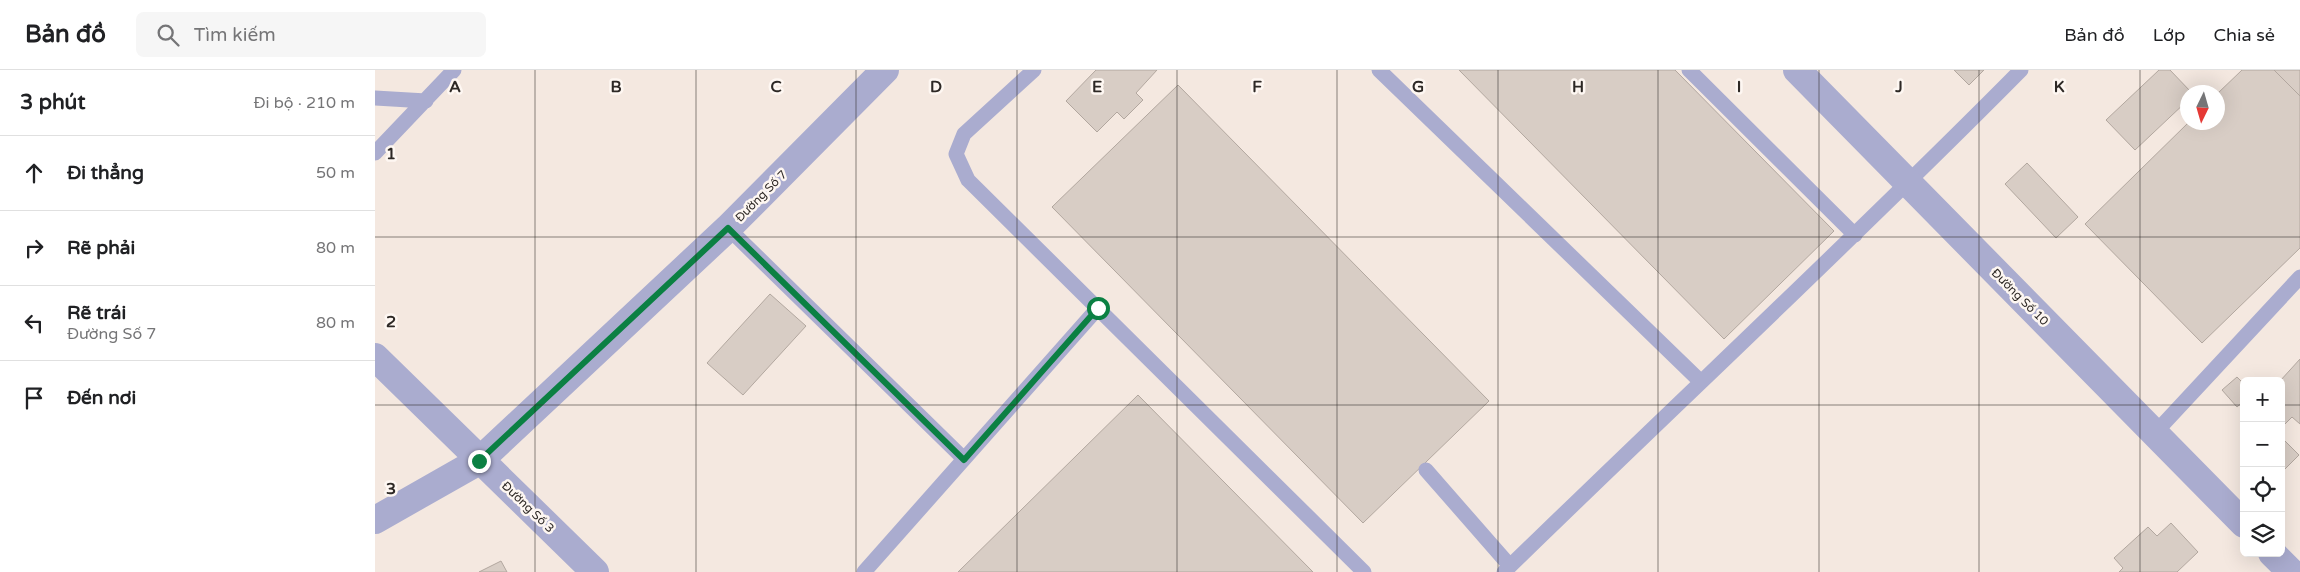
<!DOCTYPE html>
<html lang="vi">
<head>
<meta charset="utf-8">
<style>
  :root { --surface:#fff; --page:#f6f6f6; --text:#202124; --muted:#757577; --line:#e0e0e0 }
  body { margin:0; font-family:"Varela Round",sans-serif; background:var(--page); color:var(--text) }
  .controls { position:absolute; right:15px; bottom:15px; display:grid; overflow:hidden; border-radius:8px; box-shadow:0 5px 20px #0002 }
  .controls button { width:45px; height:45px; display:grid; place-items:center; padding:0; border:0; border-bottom:1px solid var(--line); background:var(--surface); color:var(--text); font:25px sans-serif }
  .compass { position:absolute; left:1805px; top:15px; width:45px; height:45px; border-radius:50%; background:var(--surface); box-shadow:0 5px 20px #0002; rotate:185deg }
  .stop { position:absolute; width:15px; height:15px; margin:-11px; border:4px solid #0b8043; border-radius:50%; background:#fff }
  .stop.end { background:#0b8043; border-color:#fff; box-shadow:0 1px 5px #0008 }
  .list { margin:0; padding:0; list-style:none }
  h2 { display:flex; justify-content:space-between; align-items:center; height:65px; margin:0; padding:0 20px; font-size:21px }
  h2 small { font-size:16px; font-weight:400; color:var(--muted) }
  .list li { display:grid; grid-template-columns:32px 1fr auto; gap:15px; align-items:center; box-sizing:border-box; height:75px; padding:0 20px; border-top:1px solid var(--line) }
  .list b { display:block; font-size:19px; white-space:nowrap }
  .list p { margin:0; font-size:16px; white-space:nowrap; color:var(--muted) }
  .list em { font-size:16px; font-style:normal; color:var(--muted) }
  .icon { flex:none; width:28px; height:28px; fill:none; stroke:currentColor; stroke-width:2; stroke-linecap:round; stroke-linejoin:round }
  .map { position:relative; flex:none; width:1925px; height:502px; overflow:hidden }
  header { display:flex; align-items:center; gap:30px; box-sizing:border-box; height:70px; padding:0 25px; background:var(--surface); border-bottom:1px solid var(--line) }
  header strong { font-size:24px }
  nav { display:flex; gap:28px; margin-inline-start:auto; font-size:18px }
  .search { width:350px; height:45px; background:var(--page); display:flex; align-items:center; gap:12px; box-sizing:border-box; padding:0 18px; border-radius:8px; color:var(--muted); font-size:19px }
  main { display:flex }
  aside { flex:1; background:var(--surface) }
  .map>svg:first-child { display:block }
  .building { fill:#d8cdc5; stroke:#b2a79f }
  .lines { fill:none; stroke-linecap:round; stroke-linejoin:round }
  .service { stroke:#aaaccf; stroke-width:15 }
  .minor { stroke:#aaaccf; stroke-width:28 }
  .route { stroke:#0b8043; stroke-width:6 }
  .grid { fill:none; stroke:#2d2825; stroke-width:1; stroke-opacity:0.55 }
  .labels { text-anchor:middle; stroke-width:5; stroke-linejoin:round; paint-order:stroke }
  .street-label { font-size:12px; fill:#2d2825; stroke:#fef7f2 }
  .grid-label { font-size:16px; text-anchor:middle; font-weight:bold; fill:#2d2825; stroke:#fef7f2; stroke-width:5; stroke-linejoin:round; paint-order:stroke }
</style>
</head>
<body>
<header>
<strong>Bản đồ</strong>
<div class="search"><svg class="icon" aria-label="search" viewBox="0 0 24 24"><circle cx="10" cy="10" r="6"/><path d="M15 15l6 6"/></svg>Tìm kiếm</div>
<nav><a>Bản đồ</a><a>Lớp</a><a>Chia sẻ</a></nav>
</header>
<main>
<aside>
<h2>3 phút<small>Đi bộ · 210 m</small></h2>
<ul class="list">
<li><svg class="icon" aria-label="ahead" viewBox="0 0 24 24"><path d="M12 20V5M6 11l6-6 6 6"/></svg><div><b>Đi thẳng</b></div><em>50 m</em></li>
<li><svg class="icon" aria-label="right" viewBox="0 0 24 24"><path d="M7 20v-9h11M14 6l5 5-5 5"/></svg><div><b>Rẽ phải</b></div><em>80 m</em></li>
<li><svg class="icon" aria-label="left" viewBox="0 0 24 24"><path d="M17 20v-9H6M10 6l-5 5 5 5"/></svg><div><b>Rẽ trái</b><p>Đường Số 7</p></div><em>80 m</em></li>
<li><svg class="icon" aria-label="arrive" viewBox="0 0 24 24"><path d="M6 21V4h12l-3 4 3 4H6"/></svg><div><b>Đến nơi</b></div></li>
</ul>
</aside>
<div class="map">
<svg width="1925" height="502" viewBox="0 0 1925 502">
  <rect width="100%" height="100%" fill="#f4e8e0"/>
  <path class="building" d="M 721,0 L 782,0 L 761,23 L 768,30 L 749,49 L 742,42 L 722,62 L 691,31 Z
    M 1084,0 L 1300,0 L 1459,161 L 1349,269 Z
    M 1579,0 L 1609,0 L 1594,15 Z
    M 1784,0 L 1795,0 L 1816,22 L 1812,22 L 1812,31 L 1760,80 L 1731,50 Z
    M 1867,0 L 1899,0 L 1925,26 L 1925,178 L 1827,273 L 1710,154 L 1814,52 L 1842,52 L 1842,24 Z
    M 1899,0 L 1925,0 L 1925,26 Z
    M 803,15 L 1114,331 L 988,453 L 677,137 Z
    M 1652,93 L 1703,147 L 1681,168 L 1630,114 Z
    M 395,224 L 431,256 L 368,325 L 332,293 Z
    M 1925,289 L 1925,354 L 1917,347 L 1910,354 L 1906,350 L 1906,311 L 1905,311 Z
    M 1862,307 L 1869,314 L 1869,331 L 1862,337 L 1847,320 Z
    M 763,325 L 938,502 L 583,502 Z
    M 1906,367 L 1924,385 L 1906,403 Z
    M 1796,453 L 1823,482 L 1802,502 L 1744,502 L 1748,498 L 1739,488 L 1773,457 L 1782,466 Z
    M 126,491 L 132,502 L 104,502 Z"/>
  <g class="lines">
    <path class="service" d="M 659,0 L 589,64 L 581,84 L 593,110 L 989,502
      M 1004,0 L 1325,311
      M 1314,0 L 1480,165
      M 0,28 L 51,31
      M 0,83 L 79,0
      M 353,158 L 589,389
      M 1780,363 L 1925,207
      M 1051,400 L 1135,496
      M 489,502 L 723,238
      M 1129,502 C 1301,334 1477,171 1646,0"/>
    <path class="minor" d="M 1422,0 L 1869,454
      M 0,287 L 220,502
      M 0,450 L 104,391 L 353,158 L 510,0
      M 1897,483 L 1916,502"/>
  </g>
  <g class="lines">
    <path class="route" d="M 104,391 L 353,158 L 589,390 L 723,238"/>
  </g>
  <path class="grid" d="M 160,0 L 160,502M 321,0 L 321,502M 481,0 L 481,502M 642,0 L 642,502M 802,0 L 802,502M 962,0 L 962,502M 1123,0 L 1123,502M 1283,0 L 1283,502M 1444,0 L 1444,502M 1604,0 L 1604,502M 1765,0 L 1765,502M 0,167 L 1925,167M 0,335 L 1869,335M 1906,335 L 1925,335"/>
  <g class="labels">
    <g class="street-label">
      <text transform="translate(386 126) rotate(-45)" y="4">Đường Số 7</text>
      <text transform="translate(1645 227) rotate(45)" y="4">Đường Số 10</text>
      <text transform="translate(153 437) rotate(44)" y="4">Đường Số 3</text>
    </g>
  </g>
  <g class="grid-label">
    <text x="80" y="22">A</text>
    <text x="241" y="22">B</text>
    <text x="401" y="22">C</text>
    <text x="561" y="22">D</text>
    <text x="722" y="22">E</text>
    <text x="882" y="22">F</text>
    <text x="1043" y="22">G</text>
    <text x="1203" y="22">H</text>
    <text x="1364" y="22">I</text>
    <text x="1524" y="22">J</text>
    <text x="1684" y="22">K</text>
    <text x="16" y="89">1</text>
    <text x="16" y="257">2</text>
    <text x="16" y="424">3</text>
  </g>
</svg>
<div class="controls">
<button>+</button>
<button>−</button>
<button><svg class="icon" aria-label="locate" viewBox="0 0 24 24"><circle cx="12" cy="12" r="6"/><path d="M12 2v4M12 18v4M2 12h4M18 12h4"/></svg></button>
<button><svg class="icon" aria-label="layers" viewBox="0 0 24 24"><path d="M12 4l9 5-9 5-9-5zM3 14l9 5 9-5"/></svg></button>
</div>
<svg class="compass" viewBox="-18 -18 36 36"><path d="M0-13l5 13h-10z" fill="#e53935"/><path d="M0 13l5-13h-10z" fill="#757577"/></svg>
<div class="stop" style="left:723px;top:238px"></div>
<div class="stop end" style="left:104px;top:391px"></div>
</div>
</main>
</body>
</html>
